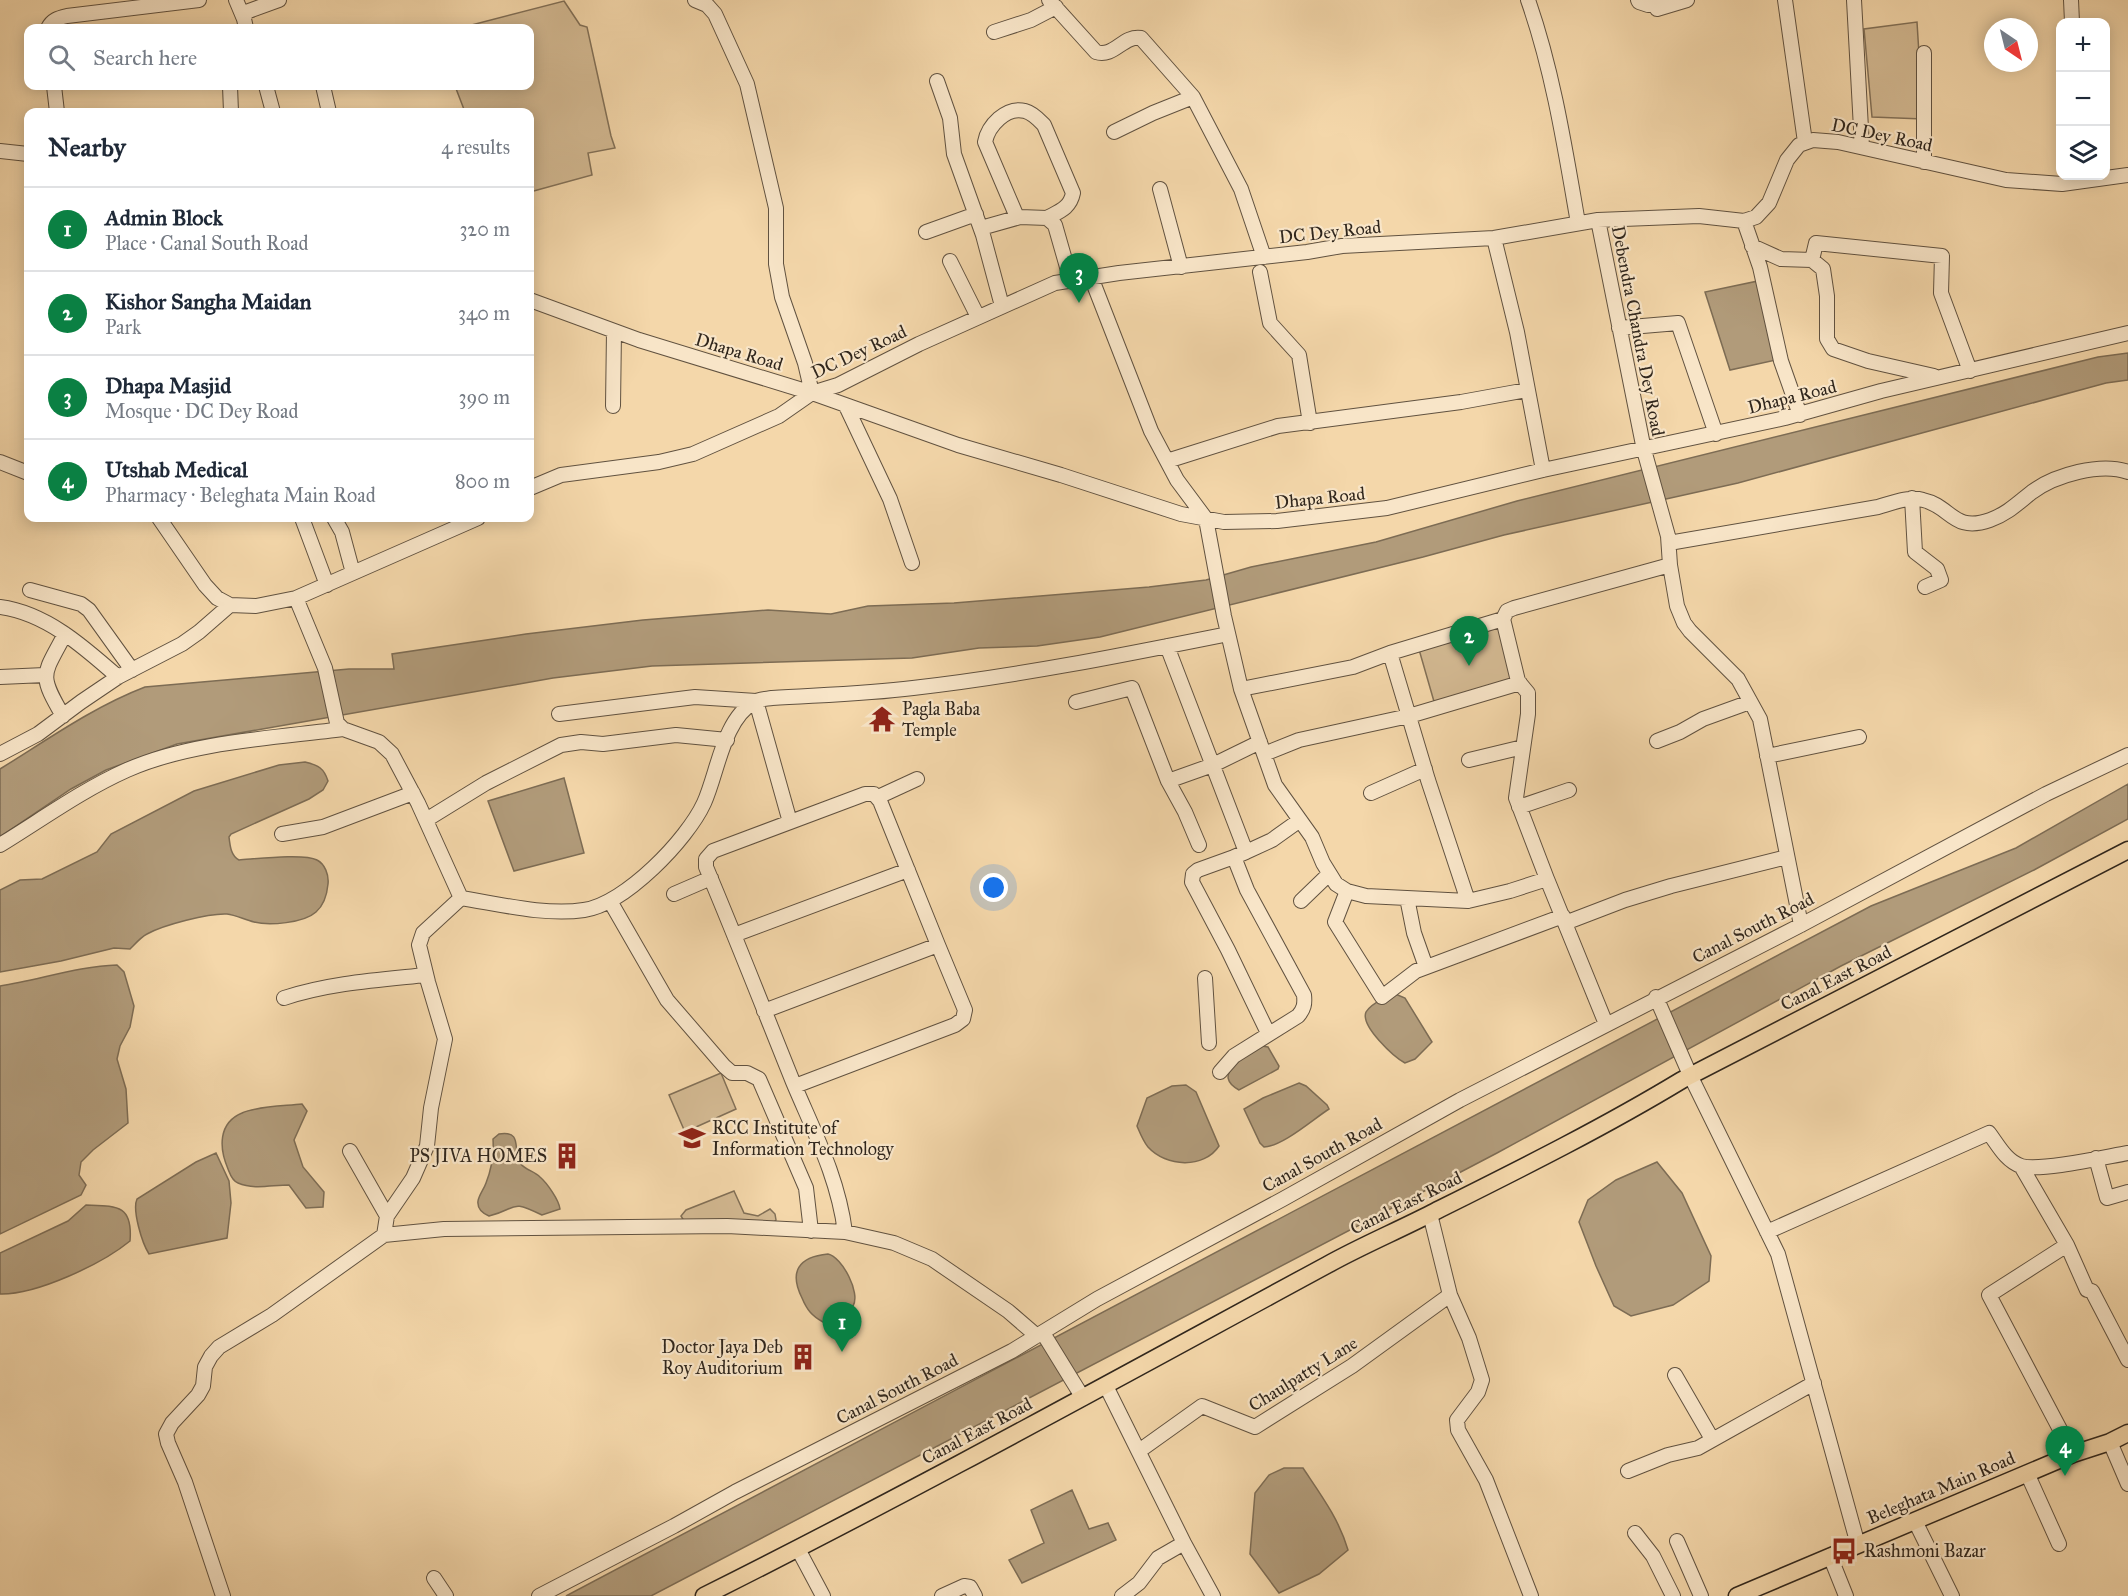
<!DOCTYPE html>
<html lang="en">
<head>
<meta charset="utf-8">
<style>
  :root { --surface:#fff; --page:#f2f2f3; --text:#1f2937; --muted:#747a83; --line:#e0e1e3; --accent:#0b8043 }
  body { margin:0; font-family:"IM FELL Great Primer",serif; background:var(--page); color:var(--text) }
  .controls { position:absolute; right:18px; top:18px; display:grid; overflow:hidden; border-radius:12px; box-shadow:0 3px 15px #0003 }
  .controls button { width:54px; height:54px; display:grid; place-items:center; padding:0; border:0; border-bottom:2px solid var(--line); background:var(--surface); color:var(--text); font:30px sans-serif }
  .compass { position:absolute; left:1984px; top:18px; width:54px; height:54px; border-radius:50%; background:var(--surface); box-shadow:0 3px 15px #0003; rotate:145deg }
  .you { position:absolute; left:994px; top:888px; width:21px; height:21px; margin:-15px; border:4px solid #fff; border-radius:50%; background:#1a73e8; box-shadow:0 0 0 9px #1a73e833 }
  .badge { display:grid; place-items:center; width:39px; height:39px; border-radius:50%; background:var(--accent); color:#fff; font-size:20px; font-weight:700 }
  .pin { position:absolute; translate:-50% -50px; filter:drop-shadow(0 2px 3px #0008) }
  .pin::after { content:''; position:absolute; top:32px; width:21px; height:18px; background:inherit; clip-path:polygon(0 0,100% 0,50% 100%) }
  .list { margin:0; padding:0; list-style:none }
  h2 { display:flex; justify-content:space-between; align-items:center; height:78px; margin:0; padding:0 24px; font-size:26px }
  h2 small { font-size:20px; font-weight:400; color:var(--muted) }
  .list li { display:grid; grid-template-columns:39px 1fr auto; gap:18px; align-items:center; box-sizing:border-box; height:84px; padding:0 24px; border-top:2px solid var(--line) }
  .list b { display:block; font-size:22px; white-space:nowrap }
  .list p { margin:0; font-size:20px; white-space:nowrap; color:var(--muted) }
  .list em { font-size:20px; font-style:normal; color:var(--muted) }
  .icon { flex:none; width:33px; height:33px; fill:none; stroke:currentColor; stroke-width:2; stroke-linecap:round; stroke-linejoin:round }
  .map { position:relative; flex:none; width:2128px; height:1596px; overflow:hidden }
  .search { position:absolute; background:var(--surface); box-shadow:0 3px 15px #0003; left:24px; top:24px; width:510px; height:66px; display:flex; align-items:center; gap:15px; box-sizing:border-box; padding:0 21px; border-radius:12px; color:var(--muted); font-size:22px }
  .panel { position:absolute; background:var(--surface); box-shadow:0 3px 15px #0003; left:24px; top:108px; width:510px; height:414px; border-radius:12px }
  .map>svg:first-child { display:block }
  .green { fill:#d3b992; stroke:#827057; stroke-width:1.5 }
  .water { fill:#b19b7a; stroke:#7d6c54; stroke-width:1.5 }
  .lines { fill:none; stroke-linecap:round; stroke-linejoin:round }
  .minor-casing { stroke:#615240; stroke-width:16 }
  .major-casing { stroke:#30261c; stroke-width:19 }
  .minor { stroke:#f8e5c8; stroke-width:14 }
  .major { stroke:#f4d7aa; stroke-width:16 }
  .labels { text-anchor:middle; stroke-width:4.5; stroke-linejoin:round; paint-order:stroke }
  .street-label { font-size:18px; fill:#30261c; stroke:#f8e5c8 }
  .poi-label { font-size:18px; fill:#30261c; stroke:#f8e5c8; text-anchor:start }
</style>
</head>
<body>
<div class="map">
<svg width="2128" height="1596" viewBox="0 0 2128 1596">
  <rect width="100%" height="100%" fill="#f4d7aa"/>
  <filter id="stains"><feTurbulence type="fractalNoise" baseFrequency=".00333" numOctaves="4"/><feColorMatrix values="0 0 0 0 .2 0 0 0 0 .09 0 0 0 0 .02 0 0 0 .5 -.17"/></filter>
  <radialGradient id="worn" r=".72"><stop offset=".6" stop-color="#630" stop-opacity="0"/><stop offset="1" stop-color="#630" stop-opacity=".3"/></radialGradient>
  <path class="green" d="M 564,1 L 580,25 L 587,27 L 611,136 L 615,148 L 588,153 L 592,175 L 530,192 L 530,112 L 465,112 L 455,86 L 530,86 L 530,28 L 460,28 Z
    M 1917,22 L 1923,119 L 1872,117 L 1864,29 Z
    M 1502,619 L 1517,681 L 1435,705 L 1418,646 Z
    M 721,1073 L 736,1109 L 685,1132 L 669,1095 Z
    M 734,1191 L 744,1213 L 758,1216 L 770,1209 L 775,1214 L 776,1220 L 774,1222 L 684,1221 L 681,1216 L 686,1210 Z"/>
  <path class="water" d="M 1758,281 L 1776,360 L 1730,370 L 1705,292 Z
    M 2128,353 L 2128,380 L 2106,383 L 1738,483 L 1504,535 L 1423,557 L 1100,637 L 1037,646 L 979,648 L 912,658 L 652,666 L 553,678 L 177,744 L 106,770 L 71,789 L 0,837 L 0,769 C 47,740 93,707 145,687 L 349,669 L 394,669 L 392,654 L 526,634 L 643,620 L 768,610 L 831,614 L 868,606 L 954,603 L 1149,587 L 1206,580 L 1251,567 L 1376,542 L 1517,501 L 2098,357 Z
    M 305,762 C 318,765 324,768 328,781 L 323,790 L 309,799 L 231,834 L 229,837 C 230,846 231,856 239,860 C 255,859 304,853 317,860 C 325,864 329,875 328,884 C 327,895 324,905 316,912 C 304,923 269,926 254,922 C 245,920 236,915 227,914 C 209,913 163,925 147,934 C 141,937 135,944 130,949 L 114,948 L 61,961 L 0,972 L 0,890 L 20,880 L 42,879 L 97,852 L 111,834 L 194,791 L 279,765 Z
    M 564,778 L 584,853 L 514,871 L 488,801 Z
    M 2128,784 L 2128,819 L 2034,870 L 1841,966 L 1497,1153 L 651,1596 L 566,1596 L 1871,906 L 2016,848 Z
    M 117,965 L 124,972 L 134,1006 L 130,1027 L 120,1046 L 117,1059 L 126,1089 L 128,1123 L 93,1150 L 81,1162 L 79,1175 L 86,1185 L 81,1195 L 0,1234 L 0,986 C 39,980 79,966 117,965 Z
    M 1393,993 L 1405,998 L 1432,1042 L 1415,1059 L 1405,1063 C 1394,1057 1360,1026 1366,1012 C 1371,1003 1385,998 1393,993 Z
    M 1262,1046 L 1268,1047 L 1279,1066 L 1278,1069 L 1239,1090 C 1209,1074 1249,1054 1262,1046 Z
    M 1299,1083 L 1306,1086 L 1327,1105 L 1329,1109 C 1312,1120 1283,1146 1264,1147 L 1260,1143 L 1244,1109 L 1263,1098 Z
    M 1186,1085 L 1196,1092 L 1219,1146 C 1204,1169 1166,1167 1148,1147 C 1143,1141 1140,1133 1137,1126 L 1147,1098 L 1172,1086 Z
    M 302,1104 L 307,1111 L 294,1140 L 303,1167 L 324,1192 L 323,1207 L 306,1208 L 289,1185 C 272,1185 254,1190 238,1183 C 232,1181 230,1174 228,1169 C 219,1148 218,1123 242,1113 C 257,1106 285,1106 302,1104 Z
    M 499,1134 C 524,1130 512,1151 520,1163 C 525,1170 534,1171 540,1177 C 547,1183 559,1200 560,1209 L 542,1215 C 508,1199 520,1208 489,1216 C 482,1213 477,1209 478,1201 C 479,1195 484,1189 486,1183 C 492,1168 494,1154 493,1139 Z
    M 216,1153 L 229,1181 L 231,1203 L 227,1238 L 149,1254 C 142,1243 132,1210 137,1199 L 196,1162 Z
    M 1657,1162 L 1682,1193 L 1711,1256 L 1709,1281 L 1673,1305 L 1631,1316 L 1614,1306 L 1596,1266 L 1579,1222 L 1588,1200 L 1616,1180 Z
    M 86,1205 C 116,1206 133,1204 130,1241 C 102,1264 36,1295 0,1294 L 0,1253 L 68,1221 Z
    M 828,1254 C 842,1257 861,1293 853,1306 C 848,1315 833,1319 823,1322 C 812,1316 807,1310 802,1298 C 789,1272 798,1257 828,1254 Z
    M 1284,1468 L 1303,1468 C 1321,1495 1339,1519 1348,1550 L 1319,1574 L 1279,1593 L 1250,1554 L 1255,1493 L 1269,1475 Z
    M 1072,1490 L 1089,1529 L 1108,1523 L 1116,1540 L 1022,1583 L 1009,1560 L 1044,1543 L 1031,1510 Z"/>
  <g class="lines">
    <g class="minor-casing">
      <path id="minor" d="M 236,0 L 244,19
        M 695,0 L 707,5 L 715,14 L 747,84 L 776,208 L 776,264 L 782,297 L 805,363 L 812,393
        M 1049,0 L 1096,52 C 1114,58 1123,35 1141,38 L 1193,97 L 1241,189 L 1264,257
        M 1528,0 C 1553,71 1565,148 1578,223
        M 1638,0 L 1639,2 L 1648,5 L 1657,4 L 1657,9 L 1687,0
        M 1785,0 L 1805,142
        M 1854,0 L 1862,147
        M 2071,0 L 2072,22
        M 48,28 C 52,20 58,18 67,16 L 199,0
        M 246,28 L 244,19 L 246,12 L 279,0
        M 994,32 L 1031,20 L 1056,7
        M 937,81 L 950,118 L 954,154 L 983,235 L 1002,306
        M 54,86 L 57,112
        M 230,86 L 231,112
        M 266,86 L 273,112
        M 323,86 L 329,112
        M 1114,132 L 1153,113 L 1193,97
        M 0,151 L 28,154
        M 1924,162 L 1924,53
        M 1160,189 L 1181,267
        M 1017,217 L 985,142 C 988,126 1006,106 1025,111 C 1033,113 1039,120 1044,125 L 1073,193 C 1070,208 1060,211 1047,218
        M 1598,220 L 1644,450 L 1668,536 L 1670,565 L 1677,606 L 1684,623 L 1690,631 L 1738,679 L 1760,719 L 1801,925
        M 1744,221 L 1760,267 L 1781,361 L 1800,415
        M 981,228 L 1020,217 L 1047,218 L 1055,225 L 1071,281
        M 926,232 L 976,214
        M 1494,238 L 1517,332 L 1543,470
        M 1752,246 L 1781,259 L 1812,260 L 1823,269 L 1827,296 L 1827,339 L 1833,349 L 1868,361 L 1934,376
        M 1812,260 L 1816,243 L 1942,256 L 1941,293 L 1970,371
        M 950,261 L 978,317
        M 1260,272 L 1270,323 L 1299,355 L 1310,423
        M 1091,277 L 1151,431 L 1177,480 L 1206,519 L 1224,616 L 1241,689 L 1275,785 L 1312,837 L 1323,863 L 1336,884 L 1347,891 L 1366,896 L 1468,901 L 1510,891 L 1547,879 L 1606,1024
        M 530,300 L 639,340 L 812,393 L 958,445 L 1061,475 L 1181,514 L 1224,522 L 1277,521 L 1387,508 L 1543,470 L 1785,418 L 1881,391 L 2128,333
        M 1619,328 L 1678,323 L 1716,434
        M 613,406 L 614,331
        M 846,406 L 890,499 L 912,563
        M 1167,461 L 1278,426 L 1461,402 L 1527,390
        M 0,462 L 28,473
        M 530,488 L 561,475 L 659,462 L 693,454 L 779,416 L 812,393 L 838,385 L 919,344 L 1055,283 L 1119,273 L 1307,252 L 1342,246 L 1494,238 L 1598,220 L 1699,216 L 1744,221 L 1756,217 L 1769,203 L 1787,160 L 1799,145 L 1813,140 L 1838,142 L 2006,180 L 2062,184 L 2128,175
        M 1912,498 L 1915,552 L 1937,569 L 1941,580 L 1925,587
        M 159,518 L 205,585 L 217,598 L 230,605 L 256,606 L 296,598 L 478,518
        M 302,518 L 327,585
        M 334,518 L 342,532 L 353,573
        M 1669,543 L 1878,507 C 1892,503 1909,496 1923,500 C 1951,506 1953,533 1990,520 C 2007,514 2018,503 2032,492 C 2055,475 2101,462 2128,472
        M 30,590 L 81,604 L 89,610 L 132,670
        M 296,598 L 325,668 L 337,723 L 343,729 L 379,742 L 392,754 L 418,803 L 461,898 L 423,933 L 419,945 L 428,982 L 445,1039 L 431,1108 L 427,1146 L 413,1178 L 387,1216 L 384,1235
        M 0,607 C 46,613 84,647 118,677
        M 1167,646 L 1246,852 L 1234,857 L 1247,890 L 1304,995 C 1305,1004 1304,1009 1298,1016 L 1234,1056 L 1220,1072
        M 1390,653 L 1428,780 L 1468,901
        M 0,677 L 45,675
        M 1241,689 L 1353,667 L 1390,653 L 1503,619
        M 1076,702 L 1132,688 L 1168,781 L 1185,812 L 1199,845
        M 559,714 L 695,697 L 756,701 L 790,822
        M 63,716 C 38,673 43,676 65,634
        M 1657,741 L 1680,732 L 1703,719 L 1750,702
        M 0,754 L 38,734 L 81,702 L 118,677 L 182,644 L 199,632 L 230,605
        M 1264,754 L 1299,740 L 1409,716 L 1520,683
        M 1767,756 L 1859,737
        M 1469,760 L 1523,747
        M 1168,781 L 1213,765 L 1260,742
        M 1371,793 L 1425,769
        M 878,797 L 917,779
        M 1519,807 L 1569,790
        M 426,820 L 486,783 L 561,745 L 581,742 L 603,744 L 676,735 L 727,740
        M 282,834 L 323,827 L 413,793
        M 0,845 C 41,820 82,790 127,770 C 190,742 274,738 343,729
        M 1246,852 L 1272,840 L 1300,820
        M 1234,857 L 1198,870 L 1193,874 L 1192,882 L 1228,950 L 1268,1033
        M 1547,879 L 1516,798 L 1528,714 L 1528,693 L 1518,681 L 1503,619 L 1507,611 L 1514,608 L 1670,565
        M 1347,891 L 1335,922 L 1382,997 L 1416,971 L 1563,916
        M 674,894 L 711,878
        M 461,898 C 499,904 546,916 584,910 C 625,904 687,840 704,803 C 718,772 723,720 754,702 C 759,699 766,699 772,698 C 819,695 866,694 913,688 C 1019,676 1123,655 1228,634
        M 1407,898 L 1414,933 L 1426,967
        M 610,901 L 667,1000 L 724,1066 L 732,1073 L 747,1073 L 759,1079 L 806,1188 L 811,1231
        M 1301,901 L 1329,874
        M 1565,923 L 1625,900 L 1671,886 L 1787,857
        M 734,935 L 908,870
        M 1205,978 L 1209,1043
        M 1656,997 L 1690,1075 L 1778,1254 L 1858,1545
        M 284,998 C 330,983 378,980 426,975
        M 764,1011 L 938,945
        M 795,1086 L 955,1025 L 963,1019 L 965,1010 L 938,945 L 880,801 L 874,794 L 865,794 L 713,851 L 706,859 L 706,867 C 736,938 764,1010 793,1082 C 814,1132 838,1177 845,1232
        M 350,1151 L 387,1216
        M 2096,1158 L 2107,1198 L 2128,1192
        M 2021,1166 L 2067,1245 L 2087,1290 L 2092,1291 L 2128,1360
        M 1430,1214 L 1450,1295 L 1469,1338 L 1482,1380 L 1478,1392 L 1457,1420 L 1458,1430 L 1486,1480 L 1531,1596
        M 1767,1232 L 1989,1133 C 1998,1145 2006,1161 2021,1166 C 2040,1172 2105,1157 2128,1153
        M 2067,1245 L 1989,1295 L 2073,1454
        M 1043,1333 L 1083,1398
        M 1675,1375 L 1712,1439
        M 1106,1386 L 1184,1543 L 1213,1596
        M 2110,1442 L 2128,1484
        M 1139,1451 L 1202,1406 L 1255,1427 L 1352,1366 L 1450,1295
        M 1628,1471 L 1668,1455 L 1698,1448 L 1814,1383
        M 2027,1473 L 2059,1544
        M 1915,1521 L 1952,1596
        M 1635,1533 L 1653,1556 L 1673,1596
        M 1677,1541 L 1701,1596
        M 798,1549 L 823,1596
        M 1830,1556 L 1846,1596
        M 434,1578 L 446,1596
        M 223,1596 L 185,1482 L 168,1443 L 166,1434 L 172,1423 L 198,1395 L 203,1386 L 205,1367 L 211,1356 L 219,1347 L 272,1315 L 384,1235 L 444,1229 L 727,1226 L 845,1232 L 894,1243 L 932,1259 L 1008,1311 L 1037,1336
        M 539,1596 L 674,1526 L 735,1492 L 1012,1351 L 1097,1299 L 1283,1199 L 1460,1100 L 1801,925 L 2046,794 L 2128,755
        M 942,1596 L 964,1586 L 970,1587 L 975,1596
        M 1122,1596 L 1139,1583 L 1158,1558 L 1184,1543"/>
    </g>
    <g class="major-casing">
      <path id="major" d="M 704,1596 C 914,1491 1120,1377 1327,1265 C 1361,1246 1397,1231 1432,1213 C 1516,1171 1601,1129 1682,1080 L 2128,850
        M 1737,1596 L 2073,1454 L 2110,1442 L 2128,1433"/>
    </g>
    <use href="#minor" class="minor"/>
    <use href="#major" class="major"/>
  </g>
  <defs>
    <g id="temple-bare" transform="scale(2.07)"><path d="M0-6L5-2H3V0L6.5 2.5H4V6H1.5V3h-3V6H-4V2.5H-6.5L-3 0V-2H-5Z" fill="#8f2418" stroke="#f8e5c8" stroke-width="2.5" paint-order="stroke"/></g>
    <g id="university-bare" transform="scale(2.07)"><path d="M0-5L7-2L0 1L-7-2ZM-4 1L0 2.5L4 1V4Q0 6-4 4Z" fill="#8f2418" stroke="#f8e5c8" stroke-width="2.5" paint-order="stroke"/></g>
    <g id="building-bare" transform="scale(2.07)"><path d="M-4-6H4V6H1V3H-1V6H-4ZM-2.5-4.3h1.7v1.8h-1.7ZM.8-4.3h1.7v1.8H.8ZM-2.5-1h1.7V.8h-1.7ZM.8-1h1.7V.8H.8Z" fill="#8f2418" stroke="#f8e5c8" stroke-width="2.5" paint-order="stroke"/></g>
    <g id="bus-bare" transform="scale(2.07)"><path d="M-5-6H5V4H4V6H2V4H-2V6H-4V4H-5ZM-3.5-4V0h7V-4ZM-3.5 1.2v1.5H-2V1.2ZM2 1.2v1.5H3.5V1.2Z" fill="#8f2418" stroke="#f8e5c8" stroke-width="2.5" paint-order="stroke"/></g>
  </defs>
  <g fill-rule="evenodd">
    <use href="#temple-bare" x="882" y="719"/>
    <use href="#university-bare" x="692" y="1138"/>
    <use href="#building-bare" x="567" y="1156"/>
    <use href="#building-bare" x="803" y="1357"/>
    <use href="#bus-bare" x="1844" y="1551"/>
  </g>
  <g class="labels">
    <g class="street-label">
      <text transform="translate(1882 135) rotate(12)" y="6">DC Dey Road</text>
      <text transform="translate(1330 232) rotate(-6)" y="6">DC Dey Road</text>
      <text transform="translate(1638 331) rotate(79)" y="6">Debendra Chandra Dey Road</text>
      <text transform="translate(739 352) rotate(17)" y="6">Dhapa Road</text>
      <text transform="translate(859 352) rotate(-25)" y="6">DC Dey Road</text>
      <text transform="translate(1792 397) rotate(-14)" y="6">Dhapa Road</text>
      <text transform="translate(1320 498) rotate(-6)" y="6">Dhapa Road</text>
      <text transform="translate(1753 928) rotate(-27)" y="6">Canal South Road</text>
      <text transform="translate(1836 978) rotate(-27)" y="6">Canal East Road</text>
      <text transform="translate(1322 1155) rotate(-29)" y="6">Canal South Road</text>
      <text transform="translate(1406 1203) rotate(-26)" y="6">Canal East Road</text>
      <text transform="translate(1303 1374) rotate(-32)" y="6">Chaulpatty Lane</text>
      <text transform="translate(897 1389) rotate(-27)" y="6">Canal South Road</text>
      <text transform="translate(977 1431) rotate(-28)" y="6">Canal East Road</text>
      <text transform="translate(1941 1488) rotate(-23)" y="6">Beleghata Main Road</text>
    </g>
    <g class="poi-label">
      <text x="902" y="715">Pagla Baba<tspan x="902" dy="21">Temple</tspan></text>
      <text x="712" y="1134">RCC Institute of<tspan x="712" dy="21">Information Technology</tspan></text>
      <text x="547" y="1162" text-anchor="end">PS JIVA HOMES</text>
      <text x="783" y="1353" text-anchor="end">Doctor Jaya Deb<tspan x="783" dy="21">Roy Auditorium</tspan></text>
      <text x="1864" y="1557">Rashmoni Bazar</text>
    </g>
  </g>
  <rect width="100%" height="100%" filter="url(#stains)"/>
  <rect width="100%" height="100%" fill="url(#worn)"/>
</svg>
<div class="controls">
<button>+</button>
<button>−</button>
<button><svg class="icon" aria-label="layers" viewBox="0 0 24 24"><path d="M12 4l9 5-9 5-9-5zM3 14l9 5 9-5"/></svg></button>
</div>
<svg class="compass" viewBox="-18 -18 36 36"><path d="M0-13l5 13h-10z" fill="#e53935"/><path d="M0 13l5-13h-10z" fill="#747a83"/></svg>
<div class="you"></div>
<div class="pin badge" style="left:842px;top:1352px">1</div>
<div class="pin badge" style="left:1469px;top:666px">2</div>
<div class="pin badge" style="left:1079px;top:303px">3</div>
<div class="pin badge" style="left:2065px;top:1476px">4</div>
<div class="search"><svg class="icon" aria-label="search" viewBox="0 0 24 24"><circle cx="10" cy="10" r="6"/><path d="M15 15l6 6"/></svg>Search here</div>
<section class="panel">
<h2>Nearby<small>4 results</small></h2>
<ul class="list">
<li><span class="badge">1</span><div><b>Admin Block</b><p>Place · Canal South Road</p></div><em>320 m</em></li>
<li><span class="badge">2</span><div><b>Kishor Sangha Maidan</b><p>Park</p></div><em>340 m</em></li>
<li><span class="badge">3</span><div><b>Dhapa Masjid</b><p>Mosque · DC Dey Road</p></div><em>390 m</em></li>
<li><span class="badge">4</span><div><b>Utshab Medical</b><p>Pharmacy · Beleghata Main Road</p></div><em>800 m</em></li>
</ul>
</section>
</div>
</body>
</html>
